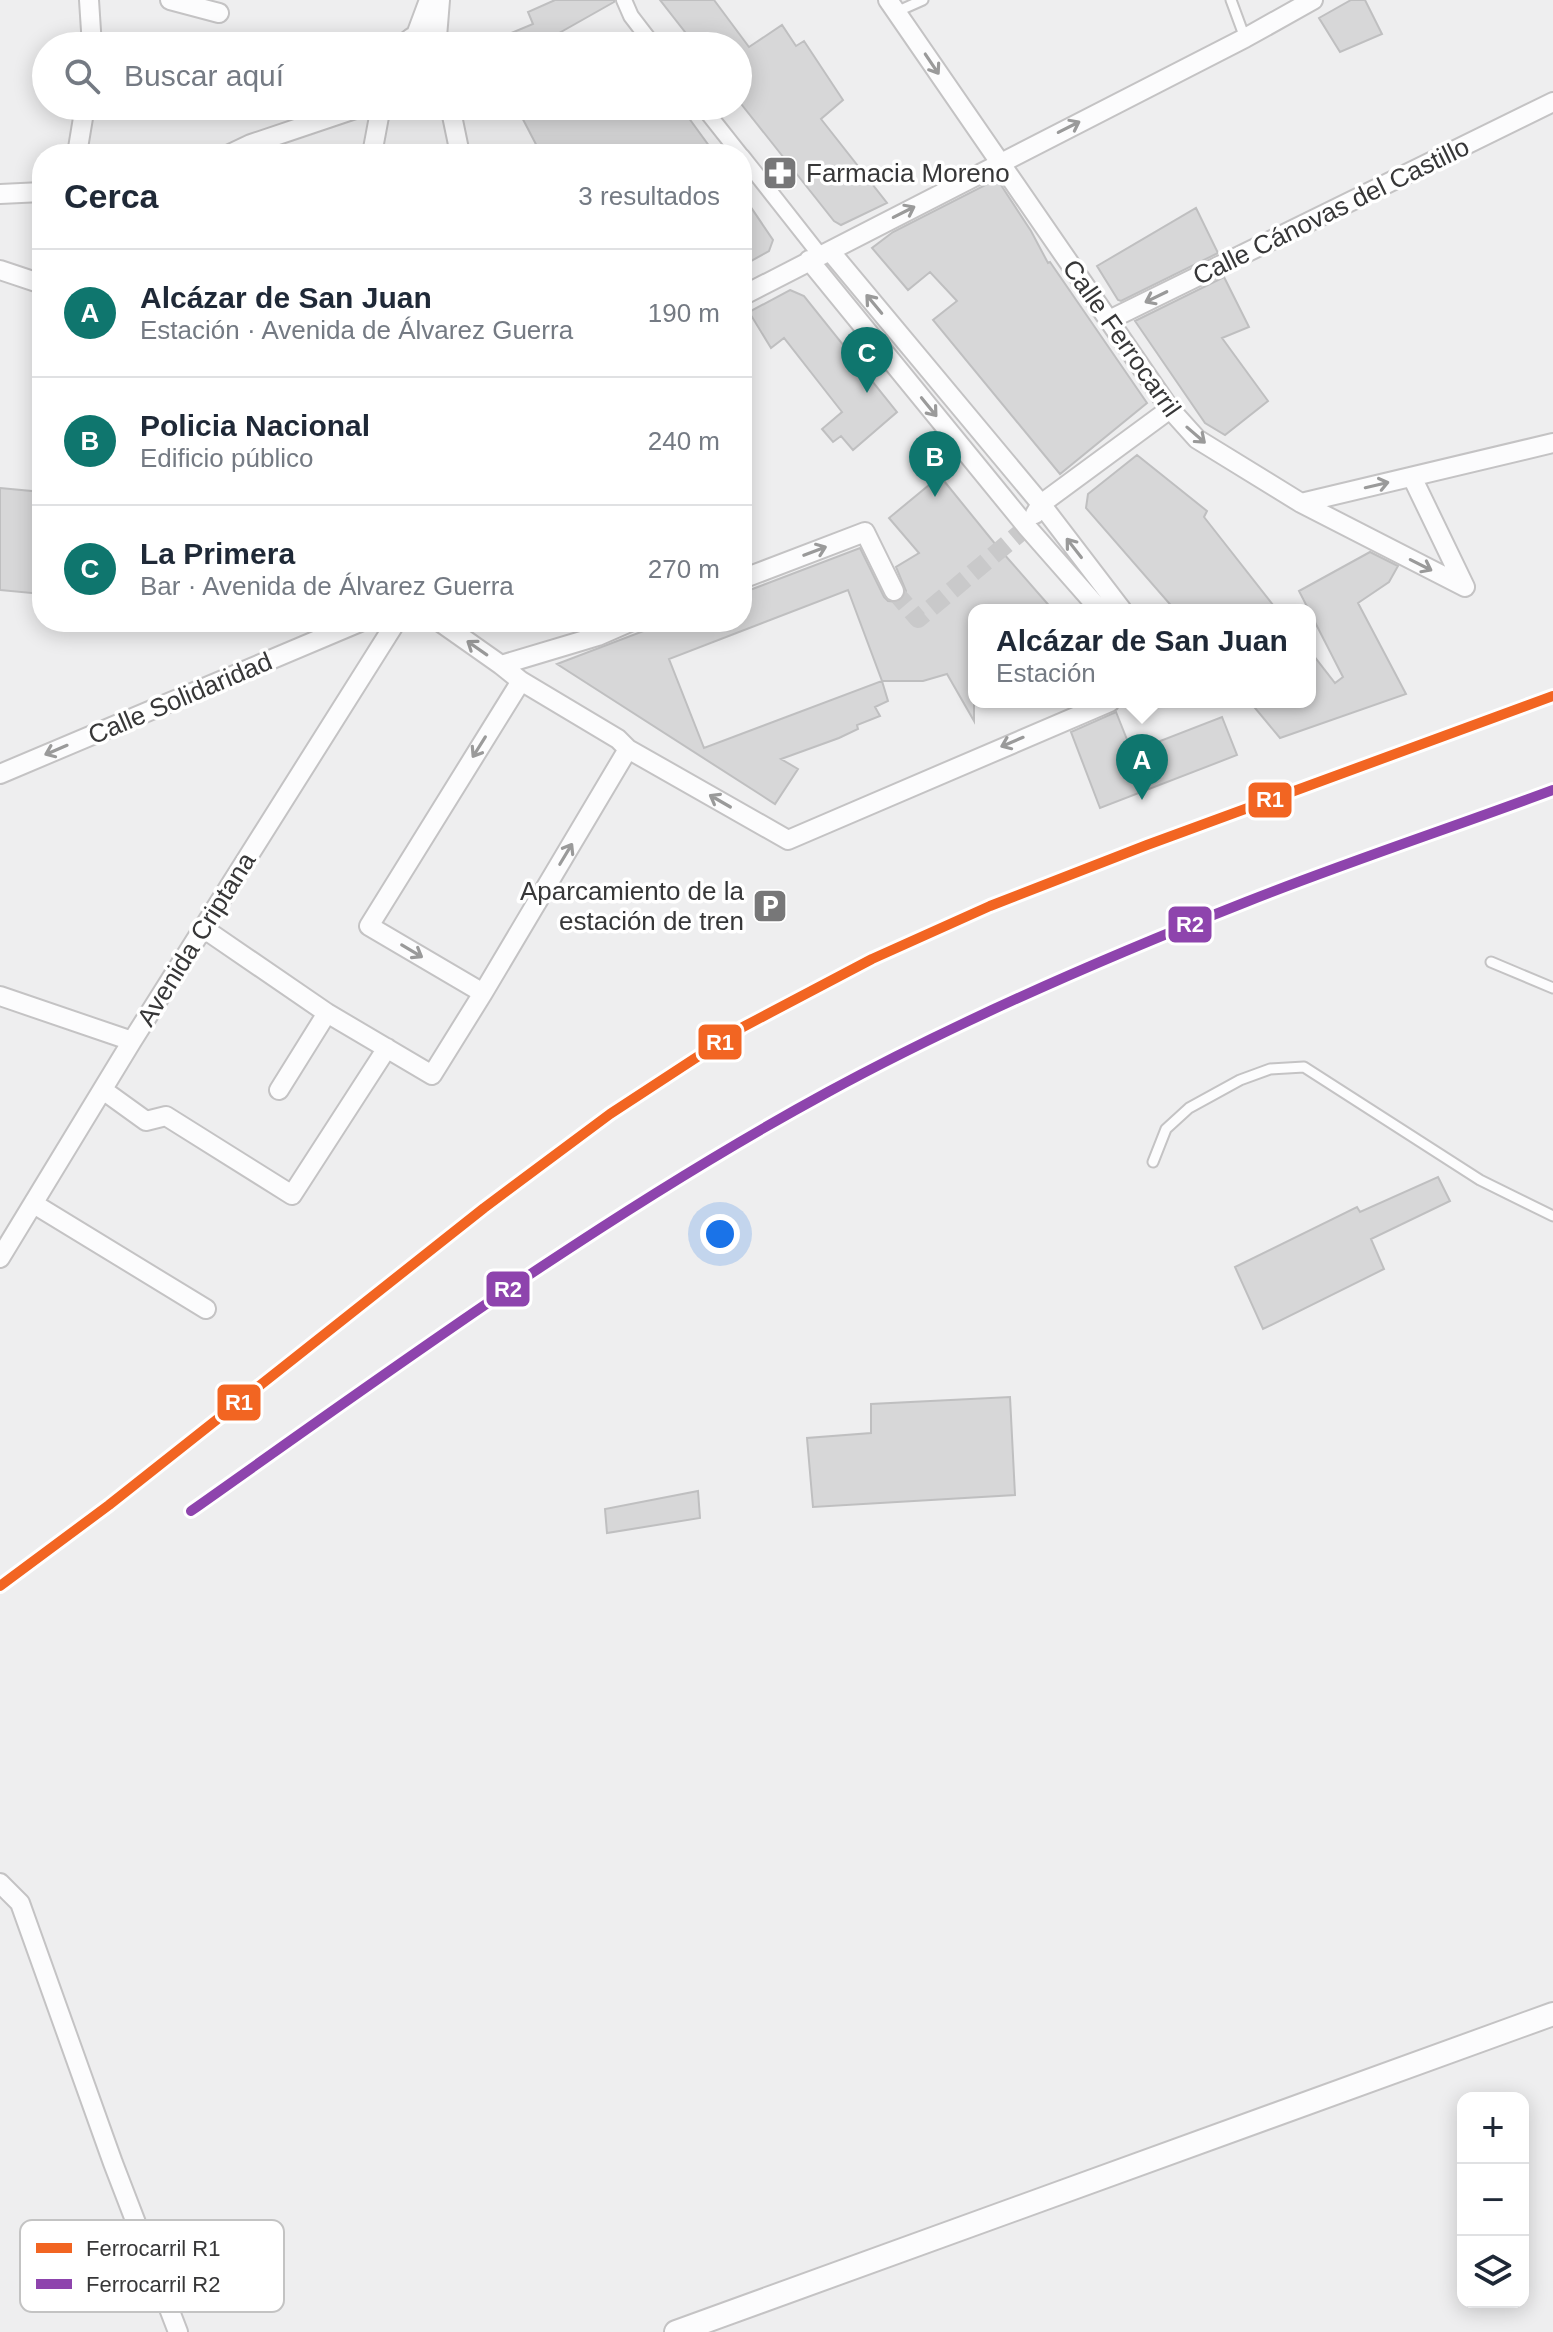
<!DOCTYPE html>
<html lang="es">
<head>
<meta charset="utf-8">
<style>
  :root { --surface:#fff; --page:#f2f2f3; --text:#1f2937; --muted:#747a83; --line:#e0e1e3; --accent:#0f766e }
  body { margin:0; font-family:Helvetica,sans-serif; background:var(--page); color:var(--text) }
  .controls { position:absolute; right:24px; bottom:24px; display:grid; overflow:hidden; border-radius:16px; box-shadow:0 4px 20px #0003 }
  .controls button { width:72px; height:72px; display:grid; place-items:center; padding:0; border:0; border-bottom:2px solid var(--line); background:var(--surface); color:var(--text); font:40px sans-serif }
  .you { position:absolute; left:720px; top:1234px; width:28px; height:28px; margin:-20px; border:6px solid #fff; border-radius:50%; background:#1a73e8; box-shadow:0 0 0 12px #1a73e833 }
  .badge { display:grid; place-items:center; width:52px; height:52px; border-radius:50%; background:var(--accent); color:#fff; font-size:26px; font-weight:700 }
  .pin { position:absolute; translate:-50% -66px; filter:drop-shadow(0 2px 4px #0008) }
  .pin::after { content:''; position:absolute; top:42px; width:28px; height:24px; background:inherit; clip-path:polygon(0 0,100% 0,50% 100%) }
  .popup { position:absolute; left:968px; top:604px; width:348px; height:104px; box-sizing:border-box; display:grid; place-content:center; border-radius:16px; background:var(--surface); filter:drop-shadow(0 2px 6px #0005); font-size:26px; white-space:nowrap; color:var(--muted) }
  .popup b { font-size:30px; color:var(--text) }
  .popup::after { content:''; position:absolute; left:50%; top:100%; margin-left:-16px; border:16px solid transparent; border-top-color:var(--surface) }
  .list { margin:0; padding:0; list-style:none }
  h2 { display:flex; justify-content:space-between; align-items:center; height:104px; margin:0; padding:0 32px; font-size:34px }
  h2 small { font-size:26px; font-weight:400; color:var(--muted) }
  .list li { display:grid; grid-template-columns:52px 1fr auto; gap:24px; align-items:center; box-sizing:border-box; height:128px; padding:0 32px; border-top:2px solid var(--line) }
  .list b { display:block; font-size:30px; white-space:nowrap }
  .list p { margin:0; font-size:26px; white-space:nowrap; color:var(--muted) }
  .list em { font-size:26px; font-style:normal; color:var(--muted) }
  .icon { flex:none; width:44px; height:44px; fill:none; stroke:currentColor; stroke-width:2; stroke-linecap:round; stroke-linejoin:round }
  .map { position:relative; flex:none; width:1553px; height:2332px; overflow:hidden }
  .search { position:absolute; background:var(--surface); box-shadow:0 4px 20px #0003; left:32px; top:32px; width:720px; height:88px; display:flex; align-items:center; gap:20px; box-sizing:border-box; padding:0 28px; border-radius:44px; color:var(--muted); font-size:30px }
  .panel { position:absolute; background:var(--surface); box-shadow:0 4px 20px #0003; left:32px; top:144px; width:720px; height:488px; border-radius:32px }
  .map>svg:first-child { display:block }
  .building { fill:#d7d7d8; stroke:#bfbfc0; stroke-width:2; fill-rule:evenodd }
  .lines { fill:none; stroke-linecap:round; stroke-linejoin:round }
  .minor-tunnel { stroke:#c9c9ca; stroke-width:18; stroke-dasharray:18 9; stroke-linecap:butt }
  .service-casing { stroke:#c4c3c4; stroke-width:13 }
  .pedestrian-casing { stroke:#c4c3c4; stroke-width:18 }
  .minor-casing { stroke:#c4c3c4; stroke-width:22 }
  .tertiary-casing { stroke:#c4c3c4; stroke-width:26 }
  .service { stroke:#fcfcfd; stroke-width:9 }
  .pedestrian { stroke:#fcfcfd; stroke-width:14 }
  .minor { stroke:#fcfcfd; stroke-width:18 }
  .tertiary { stroke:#fcfcfd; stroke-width:22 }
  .rail-1-casing { stroke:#fff; stroke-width:16 }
  .rail-2-casing { stroke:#fff; stroke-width:16 }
  .rail-1 { stroke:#f26522; stroke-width:10 }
  .rail-2 { stroke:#8e44ad; stroke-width:10 }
  .oneway { stroke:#9a9a9a }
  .labels { text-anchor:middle; stroke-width:7; stroke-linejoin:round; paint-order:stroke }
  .poi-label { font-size:26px; fill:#373738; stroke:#fff; text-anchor:start }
  .street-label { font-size:26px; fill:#373738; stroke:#fff }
  .key { fill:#fff; stroke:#c3c3c3; stroke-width:2 }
  .key-label { font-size:22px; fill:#373738 }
  .line-badge { stroke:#fff; stroke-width:3 }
  .badge-label { font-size:22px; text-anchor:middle; font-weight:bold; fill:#fff }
</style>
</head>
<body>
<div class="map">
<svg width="1553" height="2332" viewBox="0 0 1553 2332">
  <rect width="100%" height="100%" fill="#eeeeef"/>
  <path class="building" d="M 555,0 L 614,0 L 614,2 L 536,46 L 480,46 L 533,24 L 528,12 Z
    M 660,0 L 714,0 L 749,47 L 782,25 L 796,46 L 804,41 L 843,100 L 821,119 L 887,203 L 841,225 L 834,221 L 738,100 L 738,46 L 696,46 Z
    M 1351,0 L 1365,0 L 1382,34 L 1340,52 L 1319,18 Z
    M 516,106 L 680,106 L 715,154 L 541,154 Z
    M 997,179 L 1031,231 L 1048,263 L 1050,262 L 1147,403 L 1060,474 L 933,320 L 957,301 L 930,272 L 908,290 L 872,248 L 893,232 Z
    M 742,194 L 773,240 L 769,251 L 742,266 Z
    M 1196,208 L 1218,253 L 1121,301 L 1118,300 L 1097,266 Z
    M 1224,277 L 1249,327 L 1222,338 L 1268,401 L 1225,435 L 1205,423 L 1135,321 Z
    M 790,290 L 804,296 L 897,412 L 853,450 L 841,436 L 833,442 L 822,429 L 842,412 L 784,338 L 771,348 L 749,312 Z
    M 1137,455 L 1207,511 L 1204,517 L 1277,610 L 1175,610 L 1086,508 L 1088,494 Z
    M 940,476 L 996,545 L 1053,610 L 974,610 L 974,721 L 947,674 L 923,681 L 882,681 L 888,701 L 875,707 L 880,716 L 857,725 L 858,729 L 839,738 L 781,759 L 798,769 L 775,804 L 557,664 L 667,622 L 742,622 L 742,593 L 860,548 L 884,597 L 888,601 L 899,602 L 904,597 L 906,591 L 896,567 L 919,553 L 889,518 ZM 848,590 L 882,681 L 704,748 L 669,659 Z
    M 0,488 L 42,492 L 42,594 L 0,590 Z
    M 1370,552 L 1398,566 L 1389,582 L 1358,603 L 1406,694 L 1280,738 L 1250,702 L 1310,702 L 1310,651 L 1335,683 L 1343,677 L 1299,591 Z
    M 1116,712 L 1132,752 L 1222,717 L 1237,755 L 1100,808 L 1071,732 Z
    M 1438,1177 L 1450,1201 L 1371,1239 L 1384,1269 L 1263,1329 L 1235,1267 L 1357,1207 L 1360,1212 Z
    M 1010,1397 L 1015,1495 L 813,1507 L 807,1438 L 871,1433 L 871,1404 Z
    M 698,1491 L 700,1518 L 607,1533 L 605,1509 Z"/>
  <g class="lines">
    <path class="minor-tunnel" d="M 894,591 L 918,619 L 1027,527"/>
    <g class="service-casing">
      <path id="service" d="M 1231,0 L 1245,38
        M 896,12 L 923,0
        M 1491,962 L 1553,988
        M 1153,1162 L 1166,1129 L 1189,1108 L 1240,1080 L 1270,1069 L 1304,1067 L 1480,1180 L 1553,1216"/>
    </g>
    <g class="pedestrian-casing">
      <path id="pedestrian" d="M 624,0 L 631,16 L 654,46
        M 702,106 L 740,154
        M 742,156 L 820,255"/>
    </g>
    <g class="minor-casing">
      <path id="minor" d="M 89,0 L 92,46
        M 170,0 L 219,13
        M 888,0 L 1170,409 L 1197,439 L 1301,503 L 1465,587 L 1412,477
        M 416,35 L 429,0
        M 437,37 L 440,0
        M 403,46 C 415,30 432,30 445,46
        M 450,106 L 460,154
        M 77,154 L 85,106
        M 230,154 L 251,144 L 364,106
        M 372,154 L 381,106
        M 0,194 L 42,192
        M 830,251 L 1041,504 L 1122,610
        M 809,260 L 1027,527 L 1100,610
        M 0,270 L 42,284
        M 742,296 L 1245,38 L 1313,0
        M 1109,320 L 1553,102
        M 1301,503 L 1553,443
        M 1035,514 L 1041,504 L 1170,409
        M 742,579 L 865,532 L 894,591
        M 440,622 L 501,665 L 521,681 L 618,739 L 628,749 L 788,840 L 1110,702
        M 501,665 L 598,636 L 630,622
        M 0,774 L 360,622
        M 203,928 L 327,1013 L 432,1075 L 483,993 L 628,749
        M 483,993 L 369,926 L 521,681
        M 0,996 L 132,1041
        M 103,1090 L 146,1121 L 166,1116 L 292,1195 L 387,1048
        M 279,1090 L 327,1013
        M 34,1204 L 206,1309
        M 0,1258 L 132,1041 L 396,622
        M 0,1883 L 20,1903 L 113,2163 L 178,2332"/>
    </g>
    <g class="tertiary-casing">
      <path id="tertiary" d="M 676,2332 L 1553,2014"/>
    </g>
    <use href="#service" class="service"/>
    <use href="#pedestrian" class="pedestrian"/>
    <use href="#minor" class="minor"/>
    <use href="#tertiary" class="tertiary"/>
    <g class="rail-1-casing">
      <path id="rail-1" d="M 0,1586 L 109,1505 L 484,1208 L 610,1114 L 743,1027 L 872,959 L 990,906 L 1147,845 L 1553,696"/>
    </g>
    <g class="rail-2-casing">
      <path id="rail-2" d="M 191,1511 C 398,1365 604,1214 828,1092 C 962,1019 1104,958 1246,902 C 1347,862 1451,828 1553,790"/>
    </g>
    <use href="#rail-1" class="rail-1"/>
    <use href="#rail-2" class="rail-2"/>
  </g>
  <defs><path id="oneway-shaft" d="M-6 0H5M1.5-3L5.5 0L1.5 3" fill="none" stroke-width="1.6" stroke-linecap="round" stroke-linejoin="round" transform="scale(2)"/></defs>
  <g class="oneway">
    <use href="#oneway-shaft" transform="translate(932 64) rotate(56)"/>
    <use href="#oneway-shaft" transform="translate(1069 127) rotate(-27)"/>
    <use href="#oneway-shaft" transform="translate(904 212) rotate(-27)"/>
    <use href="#oneway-shaft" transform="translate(1156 297) rotate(154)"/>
    <use href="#oneway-shaft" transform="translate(874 304) rotate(-130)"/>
    <use href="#oneway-shaft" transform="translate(929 407) rotate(51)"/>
    <use href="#oneway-shaft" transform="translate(1196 435) rotate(41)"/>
    <use href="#oneway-shaft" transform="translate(1377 485) rotate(-13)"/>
    <use href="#oneway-shaft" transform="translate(1074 548) rotate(-128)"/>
    <use href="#oneway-shaft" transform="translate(815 551) rotate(-21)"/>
    <use href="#oneway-shaft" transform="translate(1421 565) rotate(27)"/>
    <use href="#oneway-shaft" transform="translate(477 648) rotate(-145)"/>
    <use href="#oneway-shaft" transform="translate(1012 742) rotate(157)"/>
    <use href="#oneway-shaft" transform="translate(479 747) rotate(122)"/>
    <use href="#oneway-shaft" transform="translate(56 750) rotate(157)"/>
    <use href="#oneway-shaft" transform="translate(720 801) rotate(-150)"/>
    <use href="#oneway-shaft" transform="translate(566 854) rotate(-59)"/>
    <use href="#oneway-shaft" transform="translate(412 951) rotate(31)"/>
  </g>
  <defs>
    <g id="pharmacy-square" transform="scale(1.8)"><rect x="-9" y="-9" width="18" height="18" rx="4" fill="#777778" stroke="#fff"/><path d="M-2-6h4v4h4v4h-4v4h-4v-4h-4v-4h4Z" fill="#fff"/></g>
    <g id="parking-square" transform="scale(1.8)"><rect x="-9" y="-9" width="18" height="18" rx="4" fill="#777778" stroke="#fff"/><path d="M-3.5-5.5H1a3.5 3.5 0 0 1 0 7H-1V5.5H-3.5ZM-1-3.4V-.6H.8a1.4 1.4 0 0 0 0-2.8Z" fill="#fff"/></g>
  </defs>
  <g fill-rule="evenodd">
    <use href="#pharmacy-square" x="780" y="173"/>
    <use href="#parking-square" x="770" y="906"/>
  </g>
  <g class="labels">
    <g class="poi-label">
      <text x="806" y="182">Farmacia Moreno</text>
      <text x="744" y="900" text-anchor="end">Aparcamiento de la<tspan x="744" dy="30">estación de tren</tspan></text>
    </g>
    <g class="street-label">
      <text transform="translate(1331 211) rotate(-26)" y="9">Calle Cánovas del Castillo</text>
      <text transform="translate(1122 338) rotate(55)" y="9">Calle Ferrocarril</text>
      <text transform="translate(180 698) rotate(-23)" y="9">Calle Solidaridad</text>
      <text transform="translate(196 939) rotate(-58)" y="9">Avenida Criptana</text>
    </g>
  </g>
  <rect x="20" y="2220" width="264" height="92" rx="12" class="key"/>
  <rect x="36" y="2243" width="36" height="10" fill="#f26522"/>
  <rect x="36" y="2279" width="36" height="10" fill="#8e44ad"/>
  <g class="key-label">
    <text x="86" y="2256">Ferrocarril R1</text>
    <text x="86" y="2292">Ferrocarril R2</text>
  </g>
  <g class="line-badge">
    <rect x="1247" y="781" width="46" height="38" rx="8" fill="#f26522"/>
    <rect x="1167" y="905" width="46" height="39" rx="8" fill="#8e44ad"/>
    <rect x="697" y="1023" width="46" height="38" rx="8" fill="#f26522"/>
    <rect x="485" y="1270" width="46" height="38" rx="8" fill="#8e44ad"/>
    <rect x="216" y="1383" width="46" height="39" rx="8" fill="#f26522"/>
  </g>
  <g class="badge-label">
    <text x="1270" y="807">R1</text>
    <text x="1190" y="932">R2</text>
    <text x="720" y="1050">R1</text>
    <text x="508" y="1297">R2</text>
    <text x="239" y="1410">R1</text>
  </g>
</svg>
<div class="controls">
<button>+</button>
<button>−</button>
<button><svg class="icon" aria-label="layers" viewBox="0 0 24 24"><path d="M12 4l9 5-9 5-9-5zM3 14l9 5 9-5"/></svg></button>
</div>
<div class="you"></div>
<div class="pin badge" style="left:1142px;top:800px">A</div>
<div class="popup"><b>Alcázar de San Juan</b>Estación</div>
<div class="pin badge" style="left:935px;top:497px">B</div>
<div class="pin badge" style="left:867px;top:393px">C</div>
<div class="search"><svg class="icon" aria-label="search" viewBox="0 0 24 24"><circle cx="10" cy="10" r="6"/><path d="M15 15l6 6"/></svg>Buscar aquí</div>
<section class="panel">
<h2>Cerca<small>3 resultados</small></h2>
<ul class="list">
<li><span class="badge">A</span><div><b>Alcázar de San Juan</b><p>Estación · Avenida de Álvarez Guerra</p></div><em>190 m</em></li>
<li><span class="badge">B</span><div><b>Policia Nacional</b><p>Edificio público</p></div><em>240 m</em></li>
<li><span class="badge">C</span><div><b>La Primera</b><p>Bar · Avenida de Álvarez Guerra</p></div><em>270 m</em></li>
</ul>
</section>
</div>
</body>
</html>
